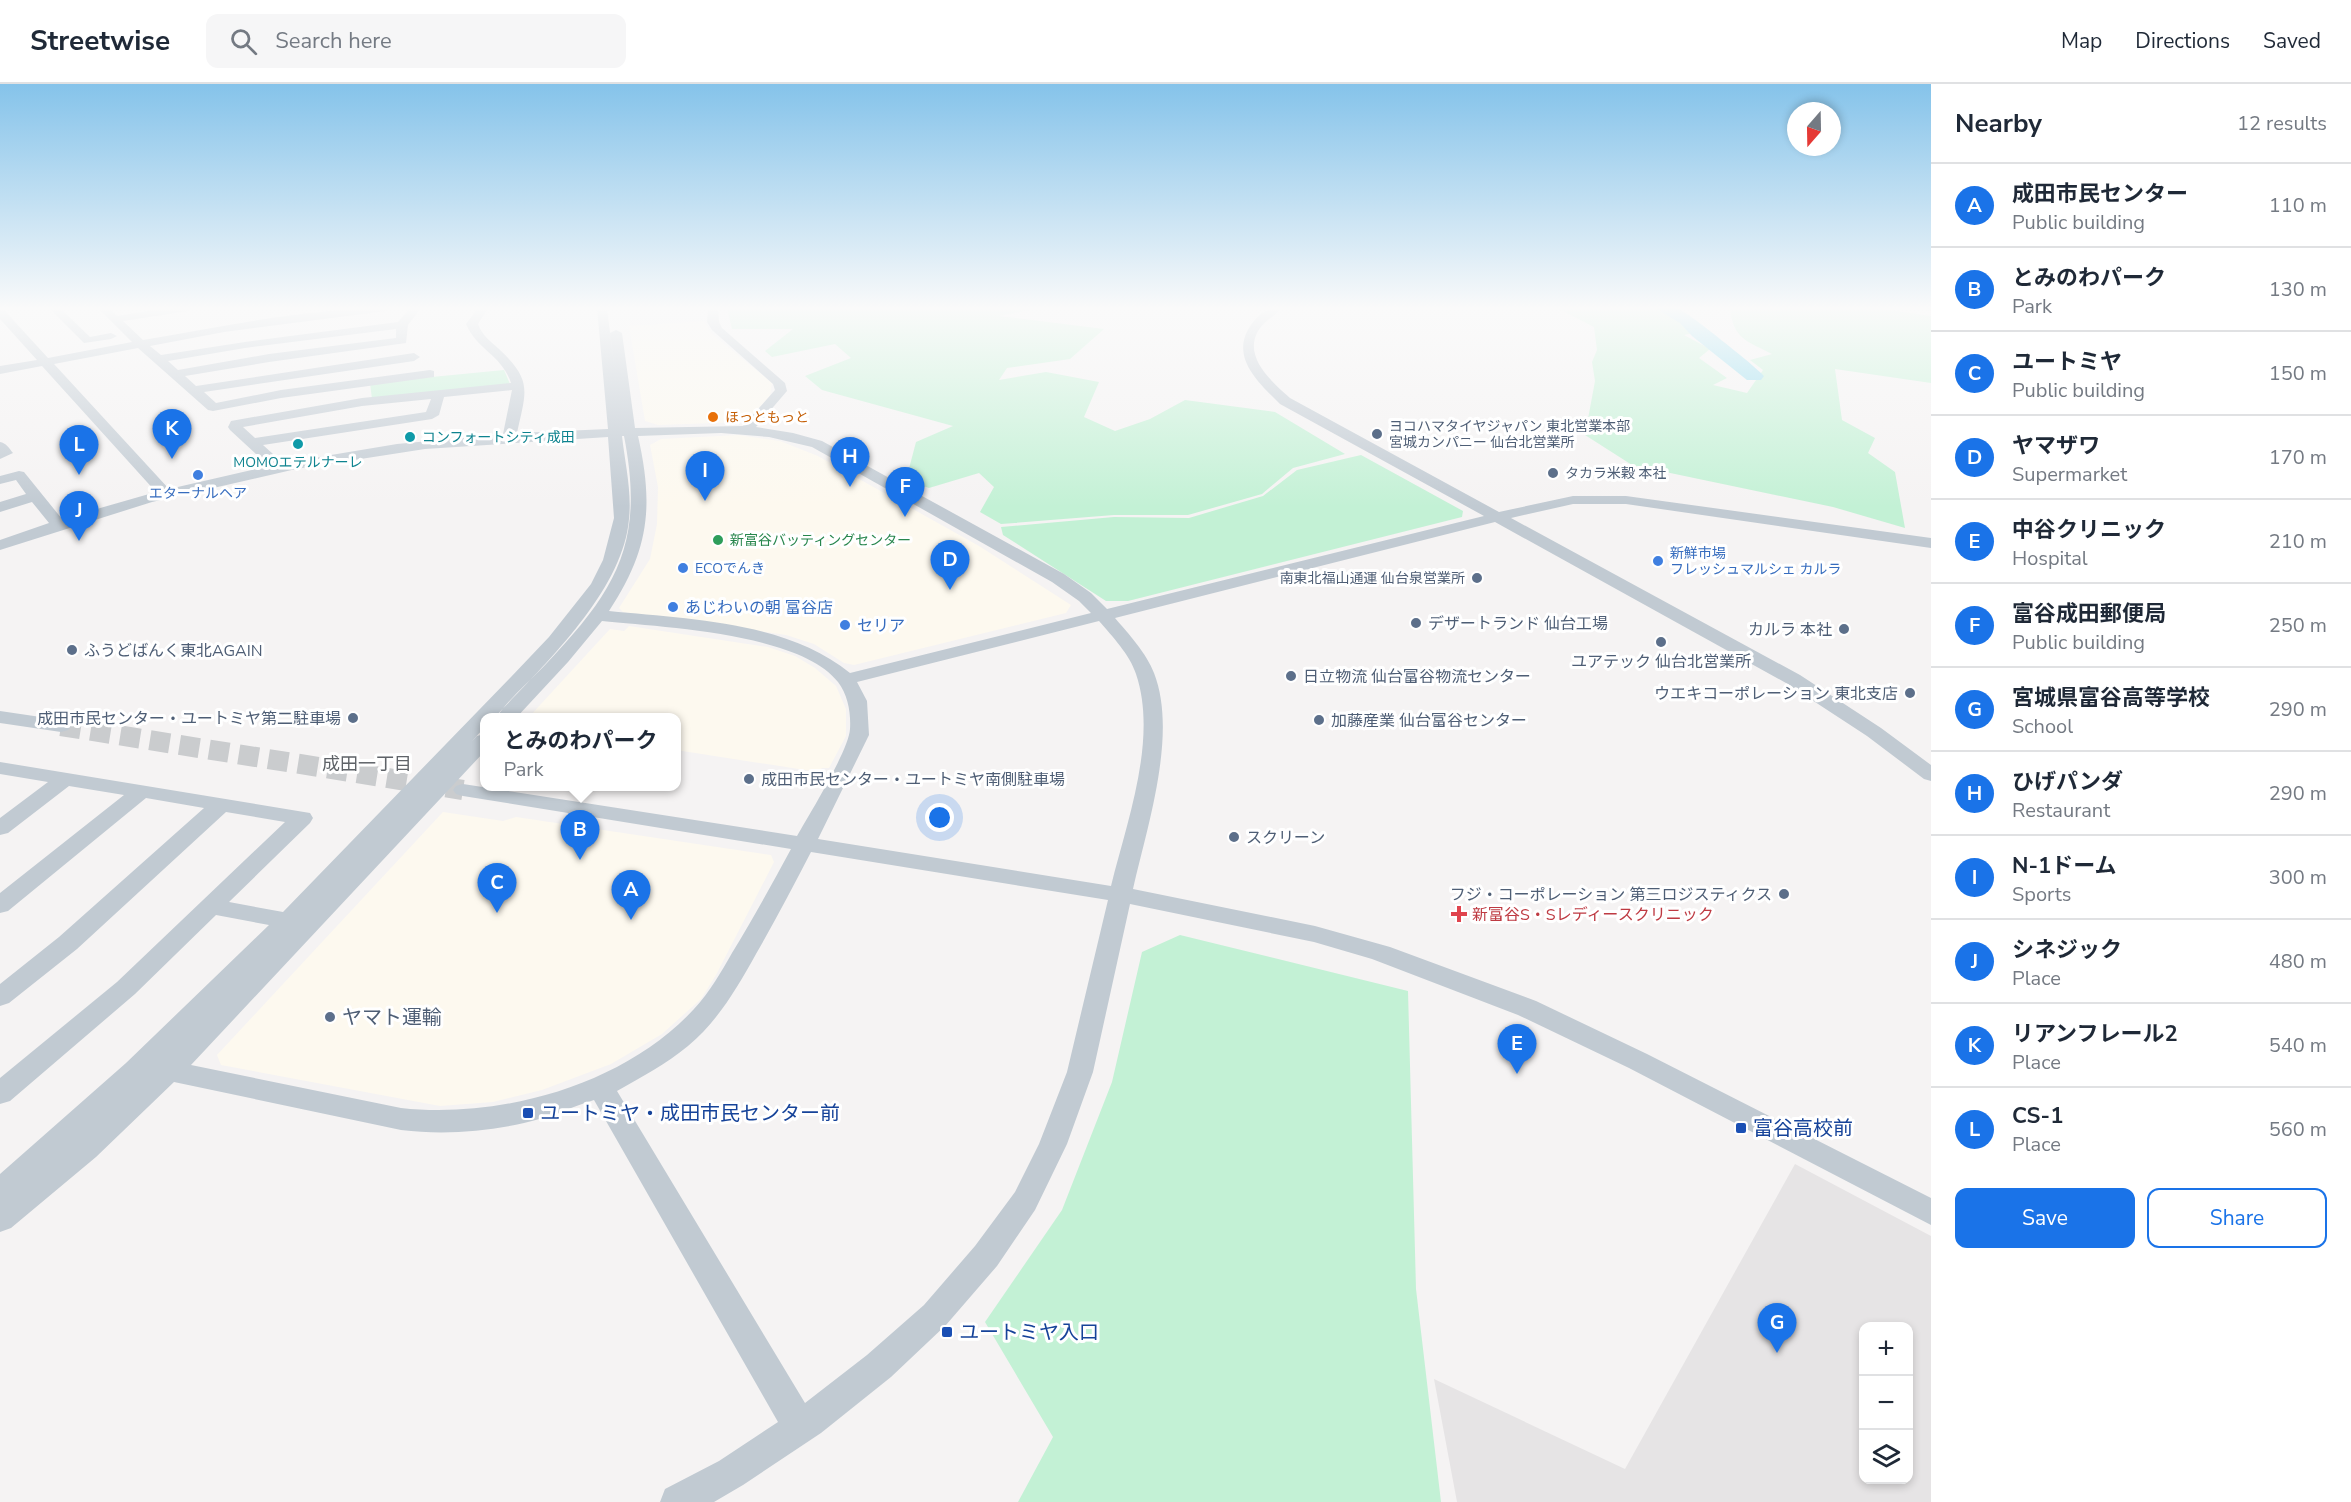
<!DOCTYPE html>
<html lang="en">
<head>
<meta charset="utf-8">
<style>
  :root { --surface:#fff; --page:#f6f6f7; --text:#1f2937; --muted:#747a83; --line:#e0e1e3; --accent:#1a73e8 }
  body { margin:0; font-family:"Nunito Sans","Noto Sans JP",sans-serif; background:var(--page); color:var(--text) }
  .controls { position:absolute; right:18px; bottom:18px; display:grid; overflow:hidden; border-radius:12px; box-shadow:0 3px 9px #0003 }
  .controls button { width:54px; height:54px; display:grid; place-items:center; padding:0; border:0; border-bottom:2px solid var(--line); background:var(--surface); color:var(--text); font:30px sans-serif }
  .compass { position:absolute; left:1787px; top:18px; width:54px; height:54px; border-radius:50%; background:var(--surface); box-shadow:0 3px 9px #0003; rotate:200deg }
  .you { position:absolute; left:940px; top:734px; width:21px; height:21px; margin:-15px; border:4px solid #fff; border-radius:50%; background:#1a73e8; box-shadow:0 0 0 9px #1a73e833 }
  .badge { display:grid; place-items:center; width:39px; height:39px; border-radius:50%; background:var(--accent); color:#fff; font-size:20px; font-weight:700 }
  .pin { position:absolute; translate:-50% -50px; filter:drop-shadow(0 2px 3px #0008) }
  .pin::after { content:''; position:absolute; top:32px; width:21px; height:18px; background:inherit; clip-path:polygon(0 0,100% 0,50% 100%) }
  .popup { position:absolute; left:480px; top:629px; width:201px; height:78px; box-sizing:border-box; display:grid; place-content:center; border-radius:12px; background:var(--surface); filter:drop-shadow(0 2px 4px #0005); font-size:20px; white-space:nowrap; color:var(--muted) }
  .popup b { font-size:22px; color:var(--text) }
  .popup::after { content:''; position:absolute; left:50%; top:100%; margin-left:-12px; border:12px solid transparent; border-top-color:var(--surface) }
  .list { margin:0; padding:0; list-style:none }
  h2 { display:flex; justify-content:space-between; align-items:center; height:78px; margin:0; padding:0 24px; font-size:26px }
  h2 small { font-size:20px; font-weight:400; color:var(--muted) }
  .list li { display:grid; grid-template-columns:39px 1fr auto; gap:18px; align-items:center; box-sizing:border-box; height:84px; padding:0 24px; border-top:2px solid var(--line) }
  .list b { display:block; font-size:22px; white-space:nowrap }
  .list p { margin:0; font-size:20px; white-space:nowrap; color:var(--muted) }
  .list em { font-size:20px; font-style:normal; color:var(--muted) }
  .actions { display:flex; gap:12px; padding:18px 24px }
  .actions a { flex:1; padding:14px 0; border:2px solid var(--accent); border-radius:12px; text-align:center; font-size:21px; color:var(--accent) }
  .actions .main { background:var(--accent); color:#fff }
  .icon { flex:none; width:33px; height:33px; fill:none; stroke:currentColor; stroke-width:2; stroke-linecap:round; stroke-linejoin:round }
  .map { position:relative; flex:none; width:1931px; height:1418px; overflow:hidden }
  header { display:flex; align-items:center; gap:36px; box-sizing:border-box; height:84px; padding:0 30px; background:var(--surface); border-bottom:2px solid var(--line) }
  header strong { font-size:28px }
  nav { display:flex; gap:33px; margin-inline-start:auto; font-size:21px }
  .search { width:420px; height:54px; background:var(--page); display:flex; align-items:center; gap:15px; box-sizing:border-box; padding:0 21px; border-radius:12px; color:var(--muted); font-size:22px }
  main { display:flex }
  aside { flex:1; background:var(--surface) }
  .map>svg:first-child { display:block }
  .commercial { fill:#fdf9ef }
  .education { fill:#e6e4e5; fill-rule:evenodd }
  .green { fill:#c3f1d5 }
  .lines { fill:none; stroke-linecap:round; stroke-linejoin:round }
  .river { fill:#90daee; fill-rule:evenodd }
  .minor-tunnel { stroke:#caccce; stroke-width:20; stroke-dasharray:20 10; stroke-linecap:butt }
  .minor { fill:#c1cad2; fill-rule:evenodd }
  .food-dot { fill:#e8710a; stroke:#fff; stroke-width:2 }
  .service-dot { fill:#5c6f8a; stroke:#fff; stroke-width:2 }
  .culture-dot { fill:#0f9aa8; stroke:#fff; stroke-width:2 }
  .shop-dot { fill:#3f7fe0; stroke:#fff; stroke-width:2 }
  .leisure-dot { fill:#2e9e5b; stroke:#fff; stroke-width:2 }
  .health-dot { fill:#e0444e; stroke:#fff; stroke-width:2 }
  .transit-dot { fill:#1a4fb4; stroke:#fff; stroke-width:2 }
  .labels { text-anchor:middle; stroke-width:6; stroke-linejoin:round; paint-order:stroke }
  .far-food-label { font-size:14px; fill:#c56008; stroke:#fff; text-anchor:start }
  .far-service-label { font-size:14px; fill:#4e5e75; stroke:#fff; text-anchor:start }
  .far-culture-label { font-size:14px; fill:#0d838f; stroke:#fff; text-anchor:start }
  .far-shop-label { font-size:14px; fill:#366cbe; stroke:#fff; text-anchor:start }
  .far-leisure-label { font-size:14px; fill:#27864d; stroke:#fff; text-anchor:start }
  .shop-label { font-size:16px; fill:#366cbe; stroke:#fff; text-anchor:start }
  .service-label { font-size:16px; fill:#4e5e75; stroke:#fff; text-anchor:start }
  .health-label { font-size:16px; fill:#be3a42; stroke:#fff; text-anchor:start }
  .neighbourhood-label { font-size:18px; fill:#5f6368; stroke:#fff }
  .near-service-label { font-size:20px; fill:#4e5e75; stroke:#fff; text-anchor:start }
  .near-transit-label { font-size:20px; fill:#164399; stroke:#fff; text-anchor:start }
</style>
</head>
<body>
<header>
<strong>Streetwise</strong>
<div class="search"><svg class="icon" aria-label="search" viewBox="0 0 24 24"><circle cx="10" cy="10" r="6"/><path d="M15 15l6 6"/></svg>Search here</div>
<nav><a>Map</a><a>Directions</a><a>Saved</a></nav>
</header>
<main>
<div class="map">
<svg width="1931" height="1418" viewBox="0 0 1931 1418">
  <rect width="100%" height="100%" fill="#f5f3f3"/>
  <path class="commercial" d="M 704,237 L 711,249 L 772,299 L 770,312 L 745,338 L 658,341 L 645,337 L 629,242 Z
    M 738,351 L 780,357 L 818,372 L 979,462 L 1071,521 L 1066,529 L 854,581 L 844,579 L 814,560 L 786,551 L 623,528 L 619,524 L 650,475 L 657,440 L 658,403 L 650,361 L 661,355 Z
    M 629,542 L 768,563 L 795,572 L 815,584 L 836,602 L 846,625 L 846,652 L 829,684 L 822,684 L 818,688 L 676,666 L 676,634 L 529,633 L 610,545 L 624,547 Z
    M 443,728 L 503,737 L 516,733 L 771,771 L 774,778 L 716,891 L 701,915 L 662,950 L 611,980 L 542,1006 L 493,1018 L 440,1022 L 221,981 L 217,971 Z"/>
  <path class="education" d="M 1795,1080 L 1931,1152 L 1931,1418 L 1457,1418 L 1434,1295 L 1625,1385 ZM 1864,1242 L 1908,1242 L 1908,1396 L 1864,1396 Z"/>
  <path class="green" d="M 727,224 L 1039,224 L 999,232 L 1104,245 L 1070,275 L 1007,284 L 999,296 L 1046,288 L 1099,298 L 1084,333 L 1115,347 L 1150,335 L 1185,316 L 1275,328 L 1345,370 L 1293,384 L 1262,410 L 1188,431 L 1114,431 L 1001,440 L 980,428 L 994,403 L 979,389 L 929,404 L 906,396 L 916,358 L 953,342 L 822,306 L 805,292 L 851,274 L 835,260 L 772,273 L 765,267 L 793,245 L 732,245 Z
    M 1547,224 L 1654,224 L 1680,236 L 1694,249 L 1684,251 L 1710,265 L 1699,274 L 1727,294 L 1713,301 L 1747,309 L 1763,286 L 1750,276 L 1772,270 C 1747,257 1733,255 1730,224 L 1876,224 L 1931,232 L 1931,299 L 1835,285 L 1842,336 L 1875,354 L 1868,369 L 1895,388 L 1905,444 L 1833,423 L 1632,381 L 1585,351 L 1595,297 L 1592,278 L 1597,266 L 1594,243 L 1563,227 Z
    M 504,286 L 510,300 L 372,315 L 370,299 Z
    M 1361,371 L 1463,427 L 1462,433 L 1128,517 L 1106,517 L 1003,451 L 1001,443 L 1114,433 L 1189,434 L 1263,412 L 1297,386 Z
    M 1180,851 L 1408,907 L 1416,1205 L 1441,1418 L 1018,1418 L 1053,1353 L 985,1238 L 1062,1126 L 1112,998 L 1142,868 Z"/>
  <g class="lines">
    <path class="river" d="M 1655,224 C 1663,224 1672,223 1679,225 C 1686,227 1759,285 1764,292 L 1761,296 L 1747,296 L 1692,252 L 1680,239 Z"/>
    <path class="minor-tunnel" d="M 61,642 L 463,706"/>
    <path class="minor" d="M 49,224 L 60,224 L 90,253 L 111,249 L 117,252 L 111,255 L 84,259 Z
      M 98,224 L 109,224 L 117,232 L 166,224 L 193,224 L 188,227 L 123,237 L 143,256 C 224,242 309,224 391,224 L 386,227 L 224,248 L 150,262 L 161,271 L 245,258 L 398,238 L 410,224 L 421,224 L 408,241 L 406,259 L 269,278 L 185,292 L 196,302 L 414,269 L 420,273 L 414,277 L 204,308 L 216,319 L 281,306 L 430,286 L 434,287 L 434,293 L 281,314 L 213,327 L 208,326 L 138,264 L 54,280 L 169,405 L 269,382 L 230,346 L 228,343 L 231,337 L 362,314 L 511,299 C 502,271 477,266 466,240 L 478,224 L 488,224 L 478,240 C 482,251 490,257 499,265 C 533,297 526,307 517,349 L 608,345 L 597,224 L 607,224 L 616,297 L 610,249 L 616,246 L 622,249 L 635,344 L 743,342 L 775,306 L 773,300 L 712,246 L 707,238 L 708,224 L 718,224 L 719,238 L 722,244 L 785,299 L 787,307 L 756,343 L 793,349 L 822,357 L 1064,490 L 1091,509 L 1107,525 L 1484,432 L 1280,320 C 1256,296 1227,270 1254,237 C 1262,227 1270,224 1282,224 C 1275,232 1264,237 1258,247 C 1243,273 1272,298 1290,314 L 1499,428 L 1573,412 L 1626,412 L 1931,454 L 1931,464 L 1626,420 L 1573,420 L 1511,434 L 1800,591 L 1881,644 L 1931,681 L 1931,697 L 1924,695 L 1867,652 L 1786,599 L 1495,438 L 1115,534 C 1128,549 1147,570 1154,589 C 1178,650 1147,743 1133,805 L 1315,842 L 1390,863 L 1536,917 L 1647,970 L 1931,1114 L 1931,1141 L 1629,984 L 1518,931 L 1372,875 L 1314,858 L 1130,820 L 1093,988 L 1067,1060 L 1035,1126 L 997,1182 L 946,1241 L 891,1293 L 821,1349 L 743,1401 L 714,1418 L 660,1418 L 665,1405 L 719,1377 L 778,1338 L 594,1016 C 572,1023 548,1034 524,1039 C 484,1048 442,1051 401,1046 L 174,998 L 96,1073 L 11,1144 L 0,1148 L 0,1090 L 126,979 L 269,841 L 216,831 L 135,910 L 10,1017 L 0,1020 L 0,994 L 117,898 L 285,738 L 226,728 L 77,865 L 9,919 L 0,922 L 0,900 L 59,853 L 204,724 L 146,714 L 8,827 L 0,829 L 0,809 L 124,711 L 69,702 L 8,749 L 0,751 L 0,734 L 48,698 L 0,690 L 0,678 L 310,729 L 313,734 L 310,739 L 229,818 L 283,828 L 511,593 L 549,553 L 591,500 L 603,476 L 614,434 L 608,353 L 425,365 L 296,385 L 152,418 L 0,466 L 0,456 L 49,439 L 32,418 L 0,428 L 0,418 L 26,410 L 16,396 L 0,400 L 0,392 L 19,387 L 24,388 L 62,435 L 156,408 L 42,282 L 0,290 L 0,282 L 37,276 L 0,235 L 0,225 L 4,226 L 48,274 L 132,258 ZM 396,245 L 396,254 L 269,270 L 178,286 L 168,277 L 245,264 ZM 512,306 L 503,350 L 397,360 L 283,379 L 263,361 L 432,335 L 439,331 L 444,313 ZM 431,315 L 426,328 L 255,354 L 243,343 L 362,322 ZM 721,349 L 769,353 L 812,363 L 1052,498 L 1079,517 L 1091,529 L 850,589 C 787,537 687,535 609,527 C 649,466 654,423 638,352 ZM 622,352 L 624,352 C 645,459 617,505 546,580 C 529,598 509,614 496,634 L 516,634 L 568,578 L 602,537 C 661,543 800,549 838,598 C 848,611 851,629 850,645 C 849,666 809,731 797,752 L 463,700 L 456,702 L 453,706 L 456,710 L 463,712 L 791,765 C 772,800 753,835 732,869 C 721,888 710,908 694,925 C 624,1001 501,1035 401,1024 L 191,981 L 484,668 L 484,650 L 477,652 L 472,657 L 484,644 L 484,634 L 494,634 C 542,583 623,508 629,435 C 632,408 625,379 622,352 ZM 1099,537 C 1112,552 1130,571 1136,590 C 1158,655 1127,737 1111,802 L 818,755 L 869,651 L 867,617 L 857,598 ZM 811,768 L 1108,816 L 1067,988 L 1039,1060 L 1015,1108 L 975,1162 L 924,1221 L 867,1271 L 805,1319 L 617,1007 C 642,993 666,980 688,962 C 718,937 737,904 756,870 C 775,837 793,803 811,768 Z
      M 1925,224 L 1931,224 L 1931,227 L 1926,226 Z
      M 0,358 C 6,359 9,364 13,369 L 0,375 Z
      M 0,627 L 61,636 L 68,638 L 71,642 L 68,646 L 61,648 L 0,639 Z"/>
  </g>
  <linearGradient id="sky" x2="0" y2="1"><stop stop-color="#85c3ea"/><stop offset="0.53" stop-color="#fafafa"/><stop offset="1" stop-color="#fafafa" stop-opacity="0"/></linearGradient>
  <rect width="1931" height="423" fill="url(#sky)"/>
  <circle class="food-dot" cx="713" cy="333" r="6"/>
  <g class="service-dot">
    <circle cx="1377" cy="350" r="6"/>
    <circle cx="1553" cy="389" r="6"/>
    <circle cx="1477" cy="494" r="6"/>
    <circle cx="1416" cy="539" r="6"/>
    <circle cx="1844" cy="545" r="6"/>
    <circle cx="1661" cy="558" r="6"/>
    <circle cx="72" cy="566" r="6"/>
    <circle cx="1291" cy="592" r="6"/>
    <circle cx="1910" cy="609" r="6"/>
    <circle cx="353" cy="634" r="6"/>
    <circle cx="1319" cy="636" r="6"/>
    <circle cx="749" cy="695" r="6"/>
    <circle cx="1234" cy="753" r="6"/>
    <circle cx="1784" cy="810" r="6"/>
    <circle cx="330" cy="933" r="6"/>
  </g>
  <g class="culture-dot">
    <circle cx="410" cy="353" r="6"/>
    <circle cx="298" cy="360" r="6"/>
  </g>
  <g class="shop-dot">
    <circle cx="198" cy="391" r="6"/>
    <circle cx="1658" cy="477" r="6"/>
    <circle cx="683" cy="484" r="6"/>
    <circle cx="673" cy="523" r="6"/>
    <circle cx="845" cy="541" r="6"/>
  </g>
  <circle class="leisure-dot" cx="718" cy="456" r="6"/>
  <path class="health-dot" d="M1456 821h6v6h6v6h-6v6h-6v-6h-6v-6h6z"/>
  <g class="transit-dot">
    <rect x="522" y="1023" width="12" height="12" rx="3"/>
    <rect x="1735" y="1038" width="12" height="12" rx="3"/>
    <rect x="941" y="1242" width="12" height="12" rx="3"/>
  </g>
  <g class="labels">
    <g class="far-food-label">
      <text x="725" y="338">ほっともっと</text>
    </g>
    <g class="far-service-label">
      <text x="1389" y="347">ヨコハマタイヤジャパン 東北営業本部<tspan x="1389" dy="16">宮城カンパニー 仙台北営業所</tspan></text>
      <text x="1565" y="394">タカラ米穀 本社</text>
      <text x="1465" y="499" text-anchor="end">南東北福山通運 仙台泉営業所</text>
    </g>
    <g class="far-culture-label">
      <text x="422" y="358">コンフォートシティ成田</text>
      <text x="298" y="383" text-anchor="middle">MOMOエテルナーレ</text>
    </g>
    <g class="far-shop-label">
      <text x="198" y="414" text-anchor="middle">エターナルヘア</text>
      <text x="1670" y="474">新鮮市場<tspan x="1670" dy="16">フレッシュマルシェ カルラ</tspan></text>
      <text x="695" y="489">ECOでんき</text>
    </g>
    <g class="far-leisure-label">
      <text x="730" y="461">新富谷バッティングセンター</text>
    </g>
    <g class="shop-label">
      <text x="685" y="529">あじわいの朝 富谷店</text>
      <text x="857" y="547">セリア</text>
    </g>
    <g class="service-label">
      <text x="1428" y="545">デザートランド 仙台工場</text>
      <text x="1832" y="551" text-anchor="end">カルラ 本社</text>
      <text x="84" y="572">ふうどばんく東北AGAIN</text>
      <text x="1661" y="583" text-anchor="middle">ユアテック 仙台北営業所</text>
      <text x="1303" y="598">日立物流 仙台富谷物流センター</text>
      <text x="1898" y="615" text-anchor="end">ウエキコーポレーション 東北支店</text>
      <text x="341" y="640" text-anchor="end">成田市民センター・ユートミヤ第二駐車場</text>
      <text x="1331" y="642">加藤産業 仙台富谷センター</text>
      <text x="761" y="701">成田市民センター・ユートミヤ南側駐車場</text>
      <text x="1246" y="759">スクリーン</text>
      <text x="1772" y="816" text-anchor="end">フジ・コーポレーション 第三ロジスティクス</text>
    </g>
    <g class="health-label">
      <text x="1472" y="836">新富谷S・Sレディースクリニック</text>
    </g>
    <g class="neighbourhood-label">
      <text x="367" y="686">成田一丁目</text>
    </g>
    <g class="near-service-label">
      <text x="342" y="940">ヤマト運輸</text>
    </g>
    <g class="near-transit-label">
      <text x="540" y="1036">ユートミヤ・成田市民センター前</text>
      <text x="1753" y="1051">富谷高校前</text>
      <text x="959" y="1255">ユートミヤ入口</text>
    </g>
  </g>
</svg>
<div class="controls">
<button>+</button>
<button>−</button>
<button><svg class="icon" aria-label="layers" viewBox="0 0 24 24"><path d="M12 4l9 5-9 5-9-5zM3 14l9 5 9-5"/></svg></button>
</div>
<svg class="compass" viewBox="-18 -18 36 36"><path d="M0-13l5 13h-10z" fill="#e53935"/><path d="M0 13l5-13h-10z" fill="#747a83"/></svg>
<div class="you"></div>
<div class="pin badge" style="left:631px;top:836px">A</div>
<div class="pin badge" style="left:580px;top:776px">B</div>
<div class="popup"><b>とみのわパーク</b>Park</div>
<div class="pin badge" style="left:497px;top:829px">C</div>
<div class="pin badge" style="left:950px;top:506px">D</div>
<div class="pin badge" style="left:1517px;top:990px">E</div>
<div class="pin badge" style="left:905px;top:433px">F</div>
<div class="pin badge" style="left:1777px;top:1269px">G</div>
<div class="pin badge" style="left:850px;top:403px">H</div>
<div class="pin badge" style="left:705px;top:417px">I</div>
<div class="pin badge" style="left:79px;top:457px">J</div>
<div class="pin badge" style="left:172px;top:375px">K</div>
<div class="pin badge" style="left:79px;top:391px">L</div>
</div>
<aside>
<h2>Nearby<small>12 results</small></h2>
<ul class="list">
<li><span class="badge">A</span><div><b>成田市民センター</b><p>Public building</p></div><em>110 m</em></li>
<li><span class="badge">B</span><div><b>とみのわパーク</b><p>Park</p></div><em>130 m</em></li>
<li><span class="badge">C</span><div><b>ユートミヤ</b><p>Public building</p></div><em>150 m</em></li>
<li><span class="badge">D</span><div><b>ヤマザワ</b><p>Supermarket</p></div><em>170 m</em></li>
<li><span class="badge">E</span><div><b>中谷クリニック</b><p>Hospital</p></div><em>210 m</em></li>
<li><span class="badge">F</span><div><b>富谷成田郵便局</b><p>Public building</p></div><em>250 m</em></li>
<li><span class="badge">G</span><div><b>宮城県富谷高等学校</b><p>School</p></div><em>290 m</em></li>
<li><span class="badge">H</span><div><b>ひげパンダ</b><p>Restaurant</p></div><em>290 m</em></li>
<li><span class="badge">I</span><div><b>N-1ドーム</b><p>Sports</p></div><em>300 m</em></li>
<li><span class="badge">J</span><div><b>シネジック</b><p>Place</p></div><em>480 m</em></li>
<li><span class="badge">K</span><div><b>リアンフレール2</b><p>Place</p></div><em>540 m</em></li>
<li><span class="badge">L</span><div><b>CS-1</b><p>Place</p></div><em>560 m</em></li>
</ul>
<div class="actions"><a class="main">Save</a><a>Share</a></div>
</aside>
</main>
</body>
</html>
